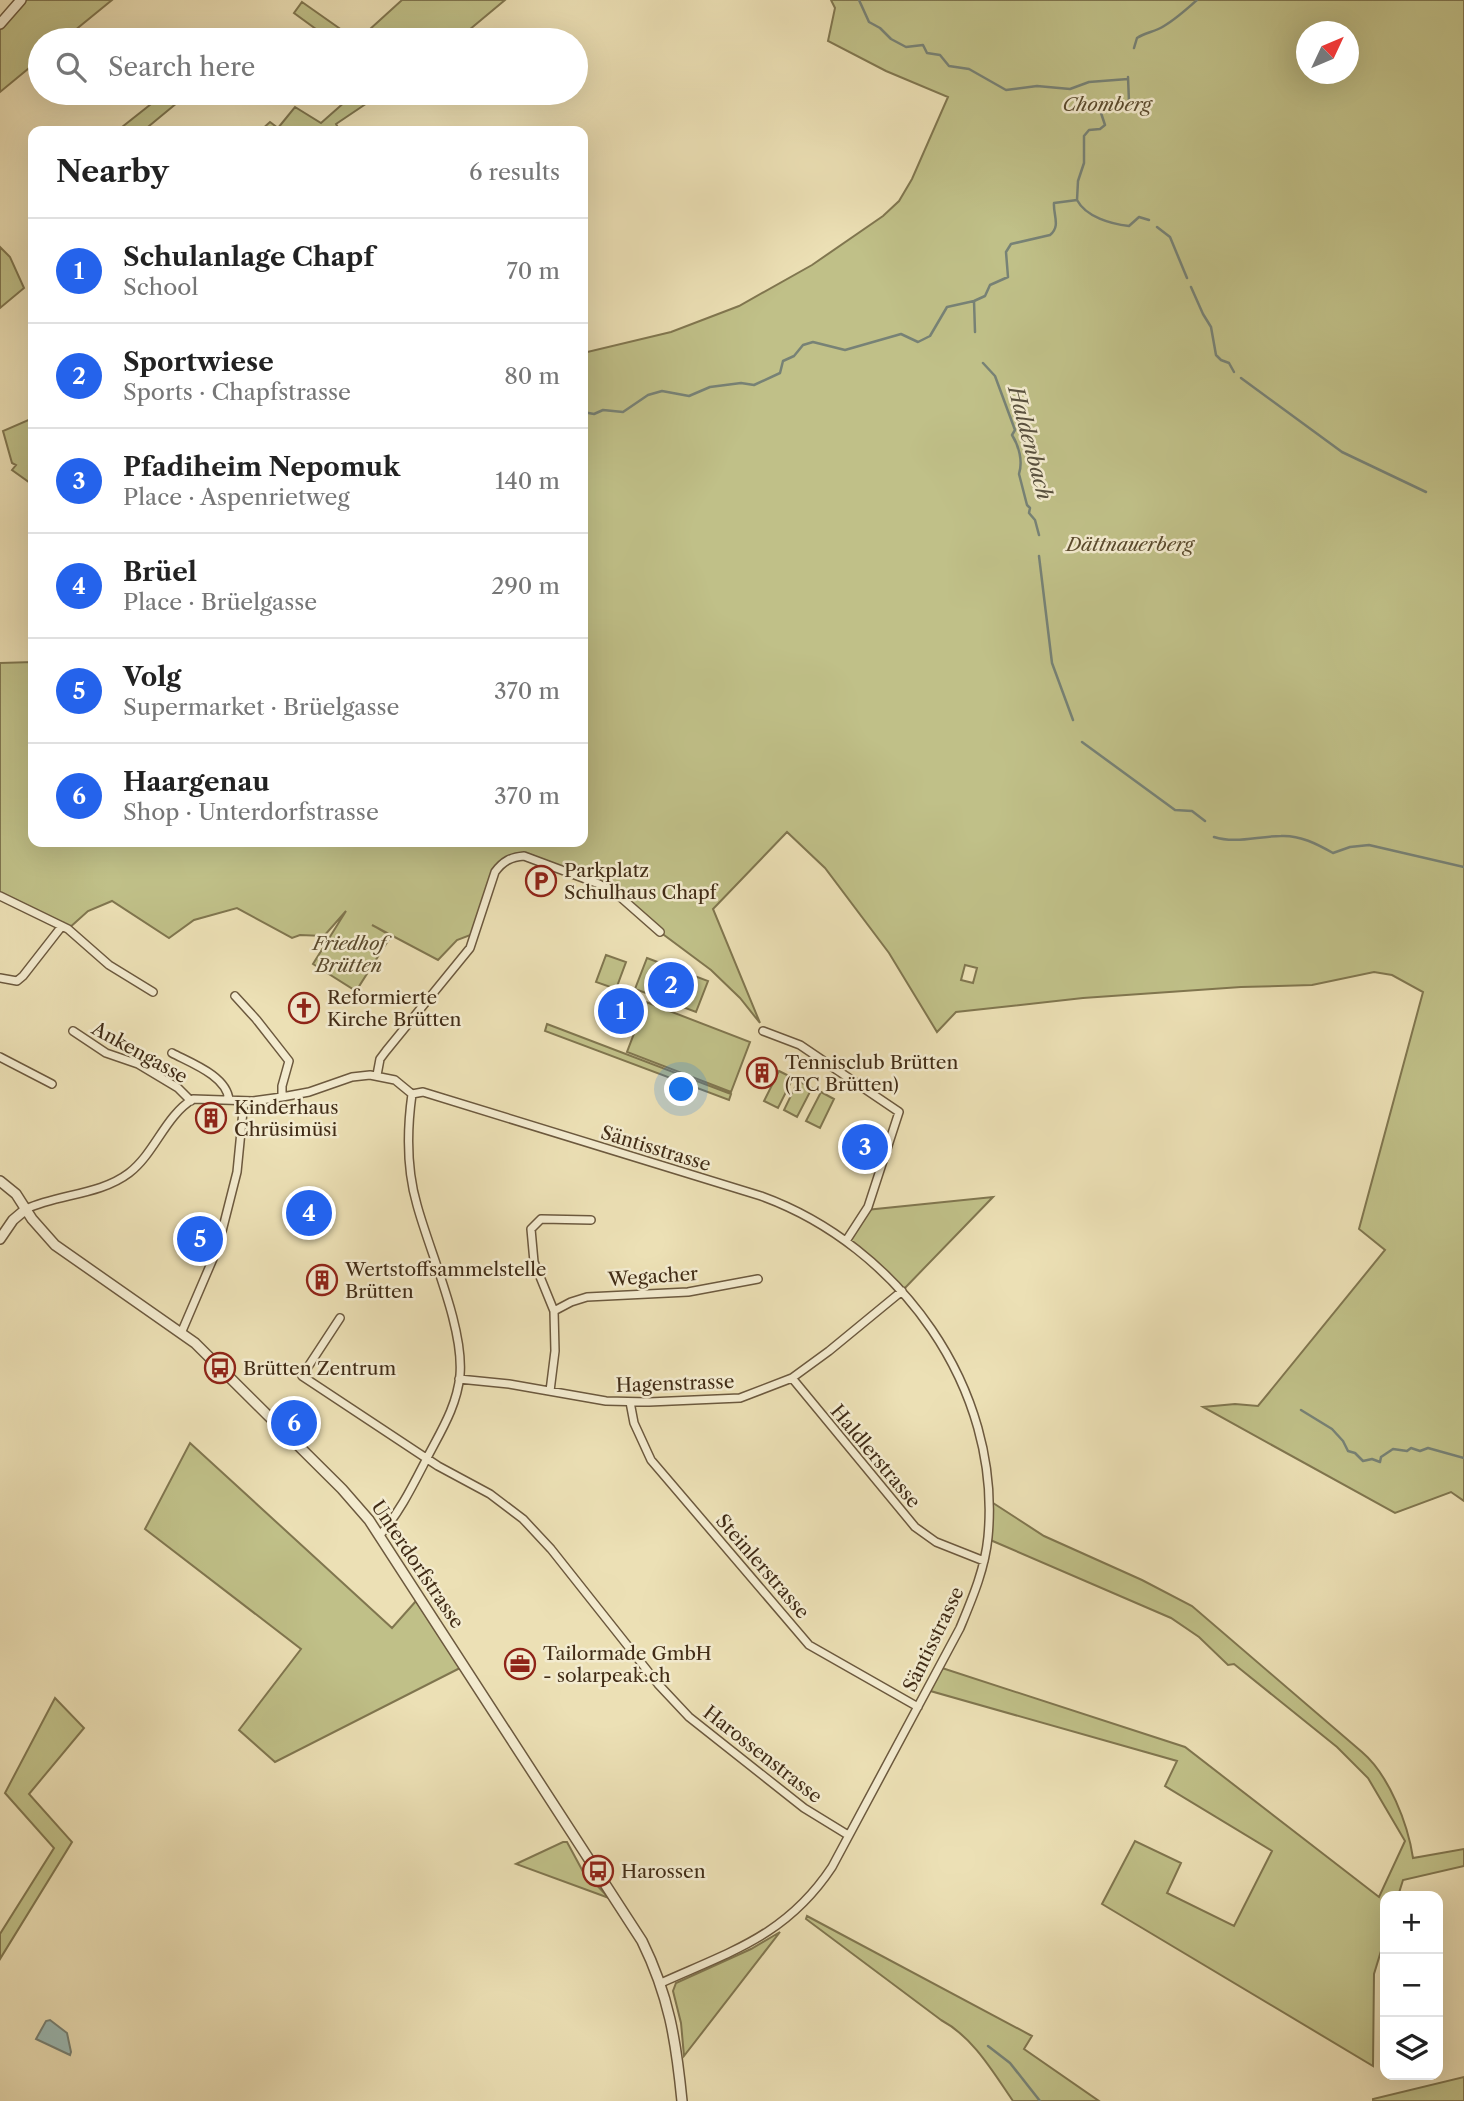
<!DOCTYPE html>
<html lang="en">
<head>
<meta charset="utf-8">
<style>
  :root { --surface:#fff; --page:#f2f2f2; --text:#222; --muted:#767676; --line:#e0e0e0; --accent:#2563eb }
  body { margin:0; font-family:"Libre Caslon Text",serif; background:var(--page); color:var(--text) }
  .controls { position:absolute; right:21px; bottom:21px; display:grid; overflow:hidden; border-radius:14px; box-shadow:0 7px 28px #0002 }
  .controls button { width:63px; height:63px; display:grid; place-items:center; padding:0; border:0; border-bottom:2px solid var(--line); background:var(--surface); color:var(--text); font:35px sans-serif }
  .compass { position:absolute; left:1296px; top:21px; width:63px; height:63px; border-radius:50%; background:var(--surface); box-shadow:0 7px 28px #0002; rotate:46deg }
  .you { position:absolute; left:682px; top:1090px; width:24px; height:24px; margin:-18px; border:5px solid #fff; border-radius:50%; background:#1a73e8; box-shadow:0 0 0 10px #1a73e833 }
  .badge { display:grid; place-items:center; width:46px; height:46px; border-radius:50%; background:var(--accent); color:#fff; font-size:23px; font-weight:700 }
  .pin { position:absolute; translate:-50% -50%; border:4px solid #fff; box-shadow:0 2px 7px #0006 }
  .list { margin:0; padding:0; list-style:none }
  h2 { display:flex; justify-content:space-between; align-items:center; height:91px; margin:0; padding:0 28px; font-size:30px }
  h2 small { font-size:23px; font-weight:400; color:var(--muted) }
  .list li { display:grid; grid-template-columns:46px 1fr auto; gap:21px; align-items:center; box-sizing:border-box; height:105px; padding:0 28px; border-top:2px solid var(--line) }
  .list b { display:block; font-size:26px; white-space:nowrap }
  .list p { margin:0; font-size:23px; white-space:nowrap; color:var(--muted) }
  .list em { font-size:23px; font-style:normal; color:var(--muted) }
  .icon { flex:none; width:38px; height:38px; fill:none; stroke:currentColor; stroke-width:2; stroke-linecap:round; stroke-linejoin:round }
  .map { position:relative; flex:none; width:1464px; height:2101px; overflow:hidden }
  .search { position:absolute; background:var(--surface); box-shadow:0 7px 28px #0002; left:28px; top:28px; width:560px; height:77px; display:flex; align-items:center; gap:18px; box-sizing:border-box; padding:0 24px; border-radius:38px; color:var(--muted); font-size:26px }
  .panel { position:absolute; background:var(--surface); box-shadow:0 7px 28px #0002; left:28px; top:126px; width:560px; height:721px; border-radius:14px }
  .map>svg:first-child { display:block }
  .green { fill:#c0c088; stroke:#80764f; stroke-width:2; fill-rule:evenodd }
  .water { fill:#9bbbb6; stroke:#778276; stroke-width:2 }
  .lines { fill:none; stroke-linecap:round; stroke-linejoin:round }
  .stream { stroke:#778276; stroke-width:2.5 }
  .minor-casing { stroke:#6c593e; stroke-width:10 }
  .tertiary-casing { stroke:#6c593e; stroke-width:12 }
  .minor { stroke:#f3ebcf; stroke-width:7 }
  .tertiary { stroke:#f3ebcf; stroke-width:9 }
  .labels { text-anchor:middle; stroke-width:5; stroke-linejoin:round; paint-order:stroke }
  .park-label { font-size:19px; font-style:italic; fill:#5a4a2d; stroke:#f3ebcf }
  .poi-label { font-size:19px; fill:#412c16; stroke:#f3ebcf; text-anchor:start }
  .street-label { font-size:19px; fill:#412c16; stroke:#f3ebcf }
  .water-label { font-size:21px; font-style:italic; fill:#58503e; stroke:#f3ebcf }
</style>
</head>
<body>
<div class="map">
<svg width="1464" height="2101" viewBox="0 0 1464 2101">
  <rect width="100%" height="100%" fill="#ece0b5"/>
  <filter id="stains"><feTurbulence type="fractalNoise" baseFrequency=".00286" numOctaves="4"/><feColorMatrix values="0 0 0 0 .2 0 0 0 0 .09 0 0 0 0 .02 0 0 0 .5 -.17"/></filter>
  <radialGradient id="worn" r=".72"><stop offset=".6" stop-color="#630" stop-opacity="0"/><stop offset="1" stop-color="#630" stop-opacity=".3"/></radialGradient>
  <path class="green" d="M 21,0 L 112,0 L 63,40 L 40,40 L 40,59 L 0,92 L 0,24 Z
    M 402,0 L 505,0 L 457,40 L 358,40 Z
    M 831,0 L 1464,0 L 1464,1501 L 1451,1492 L 1395,1513 L 1203,1407 L 1235,1404 L 1258,1406 L 1385,1250 L 1359,1229 L 1423,992 L 1392,975 L 1374,972 L 1312,985 L 1241,987 L 1083,998 L 956,1012 L 937,1032 L 889,953 L 825,868 L 787,832 L 713,909 L 760,1023 L 740,998 L 711,970 L 660,932 L 618,895 L 524,856 L 501,864 L 473,934 L 457,940 L 438,960 L 372,925 L 391,936 L 356,991 L 313,964 L 346,911 L 324,936 L 300,935 L 292,938 L 237,908 L 194,920 L 169,938 L 112,901 L 88,911 L 68,929 L 0,896 L 0,663 L 33,662 L 33,842 L 583,842 L 583,353 L 671,332 L 739,306 L 812,265 L 883,216 L 899,201 L 912,179 L 948,97 L 886,71 L 828,41 L 835,8 ZM 1306,32 L 1348,32 L 1348,74 L 1306,74 ZM 965,965 L 977,968 L 973,983 L 961,980 Z
    M 302,2 L 356,40 L 331,40 L 294,13 Z
    M 165,93 L 189,93 L 143,131 L 117,131 Z
    M 355,93 L 382,93 L 336,124 L 340,131 L 260,131 L 270,122 L 278,128 L 295,107 L 321,123 Z
    M 0,247 L 10,257 L 24,288 L 0,308 Z
    M 33,418 L 33,485 L 12,470 L 16,465 L 12,463 L 3,431 Z
    M 606,955 L 626,962 L 616,989 L 596,982 Z
    M 647,958 L 708,981 L 696,1012 L 635,989 Z
    M 646,1002 L 750,1042 L 731,1092 L 627,1052 Z
    M 547,1024 L 731,1094 L 729,1100 L 545,1031 Z
    M 779,1071 L 793,1078 L 778,1108 L 764,1101 Z
    M 798,1081 L 812,1088 L 797,1117 L 784,1110 Z
    M 821,1092 L 834,1099 L 820,1128 L 806,1121 Z
    M 993,1197 L 902,1291 L 847,1241 L 866,1210 Z
    M 190,1443 L 392,1628 L 416,1601 L 460,1668 L 275,1762 L 239,1730 L 301,1649 L 145,1529 Z
    M 990,1501 L 1044,1536 L 1142,1580 L 1192,1606 L 1362,1752 C 1389,1775 1408,1824 1413,1858 L 1464,1849 L 1464,1866 L 1403,1880 L 1398,1896 L 1385,1896 L 1385,1938 L 1374,1974 L 1373,2066 L 1102,1904 L 1135,1841 L 1181,1863 L 1167,1893 L 1234,1926 L 1272,1851 L 1165,1786 L 1177,1761 L 927,1690 L 939,1667 L 1185,1747 L 1379,1897 L 1405,1841 L 1368,1778 L 1337,1747 L 1234,1664 L 1228,1665 L 1199,1637 L 1171,1618 L 988,1539 Z
    M 55,1698 L 84,1728 L 29,1794 L 72,1842 L 0,1959 L 0,1934 L 54,1848 L 5,1793 Z
    M 563,1842 L 567,1842 L 587,1879 L 590,1878 L 609,1898 L 516,1864 Z
    M 807,1916 L 1032,2036 L 1024,2049 L 1099,2101 L 1013,2101 C 993,2072 973,2037 941,2020 L 806,1919 Z
    M 780,1932 L 684,2056 L 681,2023 L 673,1991 L 676,1983 L 751,1949 Z
    M 1464,2077 L 1464,2101 L 1373,2101 L 1373,2099 Z"/>
  <path class="water" d="M 50,2020 L 67,2033 L 71,2052 L 70,2055 L 36,2039 L 46,2021 Z"/>
  <g class="lines">
    <path class="stream" d="M 859,0 L 869,22 L 880,28 L 891,39 L 906,47 L 923,45 L 927,53 L 940,55 L 949,66 L 969,69 L 1006,90 L 1037,86 L 1070,89 L 1089,82 L 1128,79
      M 1134,48 L 1137,38 C 1146,32 1155,32 1164,26 C 1176,19 1187,9 1197,0
      M 1077,200 C 1086,217 1111,224 1129,226 L 1139,217 L 1149,220
      M 1157,227 L 1170,237 L 1187,278
      M 1191,287 L 1203,314 L 1211,327 L 1216,355 L 1221,360 L 1229,363 L 1234,372
      M 974,301 L 975,332
      M 983,363 L 995,376 L 1015,430 L 1012,435 C 1019,446 1023,461 1019,474 L 1027,505 L 1030,508 L 1029,513 L 1035,520 L 1039,535
      M 1241,378 L 1342,452 L 1426,492
      M 583,412 L 594,414 L 603,410 L 623,412 L 648,395 L 662,391 L 689,396 L 710,387 L 741,383 L 754,385 L 780,373 L 783,361 L 794,356 L 803,345 L 813,342 L 845,350 L 901,334 L 918,342 L 930,336 L 947,307 L 974,301 L 985,296 L 990,285 L 1008,277 L 1006,252 L 1011,244 L 1050,235 C 1061,226 1053,215 1054,203 L 1077,200 L 1078,181 L 1084,163 L 1084,136 L 1089,130 L 1100,129 L 1105,125 L 1100,110 L 1101,105 C 1111,98 1120,106 1129,102 L 1128,77
      M 1039,556 L 1052,663 L 1073,720
      M 1082,742 L 1175,810 L 1192,811 L 1205,821
      M 1214,837 C 1236,844 1258,836 1281,836 C 1300,835 1317,844 1333,853 L 1350,847 L 1369,845 L 1464,867
      M 1301,1410 L 1332,1429 L 1343,1441 L 1348,1451 L 1355,1453 L 1363,1461 L 1372,1459 L 1380,1462 L 1381,1457 L 1393,1449 L 1407,1451 L 1411,1448 L 1420,1451 L 1428,1448 L 1464,1458
      M 988,2046 L 1010,2063 L 1040,2101"/>
    <g class="minor-casing">
      <path id="minor" d="M 0,896 L 68,929 L 109,965 L 153,992
        M 0,978 L 17,981 L 23,976 L 62,926
        M 235,996 L 256,1019 L 289,1061 L 282,1086 L 282,1097
        M 73,1031 L 106,1053 L 138,1064 L 178,1088 L 191,1101
        M 763,1031 L 800,1045 L 899,1112 L 868,1207 L 846,1241
        M 172,1053 C 191,1063 227,1076 229,1100
        M 0,1057 L 52,1084
        M 377,1075 L 380,1059 L 386,1051 L 470,948 L 495,872 C 503,861 511,857 524,856 L 599,884 L 618,895 L 660,932
        M 412,1094 L 423,1092 L 761,1196 C 899,1246 1002,1388 988,1537 C 985,1569 972,1599 960,1628 L 832,1867 C 787,1935 732,1951 661,1983
        M 26,1209 C 59,1194 100,1195 129,1173 C 155,1153 165,1116 193,1099 L 253,1101 L 282,1097 L 309,1092 L 352,1077 L 370,1075 L 395,1080 L 412,1094
        M 554,1311 L 571,1302 L 587,1297 L 688,1292 L 758,1279
        M 340,1318 L 302,1376 L 438,1466 L 490,1494 L 523,1519 L 551,1549 L 658,1684 L 689,1717 L 804,1808 L 848,1835
        M 182,1331 L 218,1247 L 237,1172 L 244,1101
        M 792,1378 L 915,1527 L 936,1542 L 984,1561
        M 459,1379 L 509,1384 L 606,1401 L 649,1402 L 740,1398 L 792,1378 L 829,1351 L 902,1291
        M 550,1391 L 555,1351 L 554,1311 L 534,1262 L 531,1229 L 541,1219 L 591,1220
        M 630,1402 L 634,1423 L 651,1460 L 809,1645 L 918,1707
        M 380,1535 C 400,1512 413,1485 427,1458 C 441,1431 457,1406 460,1375 C 464,1327 430,1253 417,1205 C 407,1171 407,1130 412,1094"/>
    </g>
    <g class="tertiary-casing">
      <path id="tertiary" d="M 0,24 L 21,0
        M 0,1181 L 16,1194 L 32,1219 L 55,1245 L 195,1343 L 342,1489 L 369,1520 L 642,1941 C 669,1996 676,2040 682,2101
        M 0,1239 L 13,1220 L 26,1209"/>
    </g>
    <use href="#minor" class="minor"/>
    <use href="#tertiary" class="tertiary"/>
  </g>
  <defs>
    <g id="parking-ring" transform="scale(1.575)"><circle r="9.5" fill="#f3ebcf" stroke="#8f2418" stroke-width="1.5"/><path d="M-3.5-5.5H1a3.5 3.5 0 0 1 0 7H-1V5.5H-3.5ZM-1-3.4V-.6H.8a1.4 1.4 0 0 0 0-2.8Z" fill="#8f2418"/></g>
    <g id="church-ring" transform="scale(1.575)"><circle r="9.5" fill="#f3ebcf" stroke="#8f2418" stroke-width="1.5"/><path d="M-1.2-6h2.4v3.5h3.3v2.4h-3.3V6h-2.4V-.1h-3.3v-2.4h3.3Z" fill="#8f2418"/></g>
    <g id="building-ring" transform="scale(1.575)"><circle r="9.5" fill="#f3ebcf" stroke="#8f2418" stroke-width="1.5"/><path d="M-4-6H4V6H1V3H-1V6H-4ZM-2.5-4.3h1.7v1.8h-1.7ZM.8-4.3h1.7v1.8H.8ZM-2.5-1h1.7V.8h-1.7ZM.8-1h1.7V.8H.8Z" fill="#8f2418"/></g>
    <g id="bus-ring" transform="scale(1.575)"><circle r="9.5" fill="#f3ebcf" stroke="#8f2418" stroke-width="1.5"/><path d="M-5-6H5V4H4V6H2V4H-2V6H-4V4H-5ZM-3.5-4V0h7V-4ZM-3.5 1.2v1.5H-2V1.2ZM2 1.2v1.5H3.5V1.2Z" fill="#8f2418"/></g>
    <g id="office-ring" transform="scale(1.575)"><circle r="9.5" fill="#f3ebcf" stroke="#8f2418" stroke-width="1.5"/><path d="M-6-3h4V-5.5h4V-3h4V5H-6ZM-1-4.5V-3h2v-1.5ZM-6 0V1H6V0Z" fill="#8f2418"/></g>
  </defs>
  <g fill-rule="evenodd">
    <use href="#parking-ring" x="541" y="881"/>
    <use href="#church-ring" x="304" y="1008"/>
    <use href="#building-ring" x="762" y="1073"/>
    <use href="#building-ring" x="211" y="1118"/>
    <use href="#building-ring" x="322" y="1280"/>
    <use href="#bus-ring" x="220" y="1368"/>
    <use href="#office-ring" x="520" y="1664"/>
    <use href="#bus-ring" x="598" y="1871"/>
  </g>
  <g class="labels">
    <g class="park-label">
      <text x="1107" y="111">Chomberg</text>
      <text x="1130" y="551">Dättnauerberg</text>
      <text x="349" y="950">Friedhof<tspan x="349" dy="22">Brütten</tspan></text>
    </g>
    <g class="poi-label">
      <text x="564" y="877">Parkplatz<tspan x="564" dy="22">Schulhaus Chapf</tspan></text>
      <text x="327" y="1004">Reformierte<tspan x="327" dy="22">Kirche Brütten</tspan></text>
      <text x="785" y="1069">Tennisclub Brütten<tspan x="785" dy="22">(TC Brütten)</tspan></text>
      <text x="234" y="1114">Kinderhaus<tspan x="234" dy="22">Chrüsimüsi</tspan></text>
      <text x="345" y="1276">Wertstoffsammelstelle<tspan x="345" dy="22">Brütten</tspan></text>
      <text x="243" y="1375">Brütten Zentrum</text>
      <text x="543" y="1660">Tailormade GmbH<tspan x="543" dy="22">- solarpeak.ch</tspan></text>
      <text x="621" y="1878">Harossen</text>
    </g>
    <g class="street-label">
      <text transform="translate(140 1052) rotate(29)" y="7">Ankengasse</text>
      <text transform="translate(656 1148) rotate(17)" y="7">Säntisstrasse</text>
      <text transform="translate(653 1276) rotate(-4)" y="7">Wegacher</text>
      <text transform="translate(675 1383) rotate(-2)" y="7">Hagenstrasse</text>
      <text transform="translate(876 1456) rotate(50)" y="7">Haldlerstrasse</text>
      <text transform="translate(418 1564) rotate(56)" y="7">Unterdorfstrasse</text>
      <text transform="translate(763 1566) rotate(49)" y="7">Steinlerstrasse</text>
      <text transform="translate(933 1639) rotate(-64)" y="7">Säntisstrasse</text>
      <text transform="translate(763 1754) rotate(38)" y="7">Harossenstrasse</text>
    </g>
    <g class="water-label">
      <text transform="translate(1030 443) rotate(75)" y="7">Haldenbach</text>
    </g>
  </g>
  <rect width="100%" height="100%" filter="url(#stains)"/>
  <rect width="100%" height="100%" fill="url(#worn)"/>
</svg>
<div class="controls">
<button>+</button>
<button>−</button>
<button><svg class="icon" aria-label="layers" viewBox="0 0 24 24"><path d="M12 4l9 5-9 5-9-5zM3 14l9 5 9-5"/></svg></button>
</div>
<svg class="compass" viewBox="-18 -18 36 36"><path d="M0-13l5 13h-10z" fill="#e53935"/><path d="M0 13l5-13h-10z" fill="#767676"/></svg>
<div class="you"></div>
<div class="pin badge" style="left:621px;top:1011px">1</div>
<div class="pin badge" style="left:671px;top:985px">2</div>
<div class="pin badge" style="left:865px;top:1147px">3</div>
<div class="pin badge" style="left:309px;top:1213px">4</div>
<div class="pin badge" style="left:200px;top:1239px">5</div>
<div class="pin badge" style="left:294px;top:1423px">6</div>
<div class="search"><svg class="icon" aria-label="search" viewBox="0 0 24 24"><circle cx="10" cy="10" r="6"/><path d="M15 15l6 6"/></svg>Search here</div>
<section class="panel">
<h2>Nearby<small>6 results</small></h2>
<ul class="list">
<li><span class="badge">1</span><div><b>Schulanlage Chapf</b><p>School</p></div><em>70 m</em></li>
<li><span class="badge">2</span><div><b>Sportwiese</b><p>Sports · Chapfstrasse</p></div><em>80 m</em></li>
<li><span class="badge">3</span><div><b>Pfadiheim Nepomuk</b><p>Place · Aspenrietweg</p></div><em>140 m</em></li>
<li><span class="badge">4</span><div><b>Brüel</b><p>Place · Brüelgasse</p></div><em>290 m</em></li>
<li><span class="badge">5</span><div><b>Volg</b><p>Supermarket · Brüelgasse</p></div><em>370 m</em></li>
<li><span class="badge">6</span><div><b>Haargenau</b><p>Shop · Unterdorfstrasse</p></div><em>370 m</em></li>
</ul>
</section>
</div>
</body>
</html>
